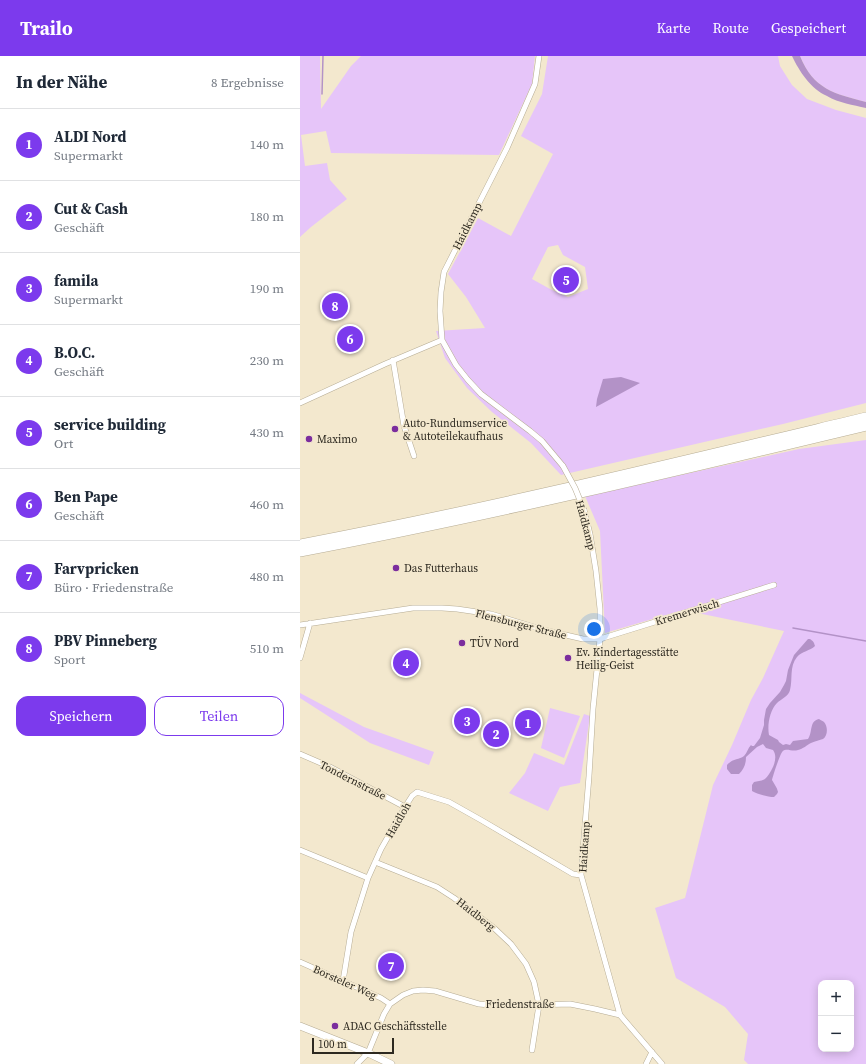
<!DOCTYPE html>
<html lang="de">
<head>
<meta charset="utf-8">
<style>
  :root { --surface:#fff; --page:#f6f6f7; --text:#1f2937; --muted:#747a83; --line:#e0e1e3; --accent:#7c3aed }
  body { margin:0; font-family:"Source Serif 4",serif; background:var(--page); color:var(--text) }
  .controls { position:absolute; right:12px; bottom:12px; display:grid; overflow:hidden; border-radius:8px; box-shadow:0 2px 10px #0003 }
  .controls button { width:36px; height:36px; display:grid; place-items:center; padding:0; border:0; border-bottom:1px solid var(--line); background:var(--surface); color:var(--text); font:20px sans-serif }
  .scale { position:absolute; left:12px; bottom:10px; width:82px; box-sizing:border-box; padding-left:4px; border:2px solid #2d2920; border-top:0; font-size:11px; line-height:14px; white-space:nowrap; color:#2d2920; -webkit-text-stroke:3px #f3e8ce; paint-order:stroke }
  .you { position:absolute; left:294px; top:573px; width:14px; height:14px; margin:-10px; border:3px solid #fff; border-radius:50%; background:#1a73e8; box-shadow:0 0 0 6px #1a73e833 }
  .badge { display:grid; place-items:center; width:26px; height:26px; border-radius:50%; background:var(--accent); color:#fff; font-size:13px; font-weight:700 }
  .pin { position:absolute; translate:-50% -50%; border:2px solid #fff; box-shadow:0 1px 4px #0006 }
  .list { margin:0; padding:0; list-style:none }
  h2 { display:flex; justify-content:space-between; align-items:center; height:52px; margin:0; padding:0 16px; font-size:17px }
  h2 small { font-size:13px; font-weight:400; color:var(--muted) }
  .list li { display:grid; grid-template-columns:26px 1fr auto; gap:12px; align-items:center; box-sizing:border-box; height:72px; padding:0 16px; border-top:1px solid var(--line) }
  .list b { display:block; font-size:15px; white-space:nowrap }
  .list p { margin:0; font-size:13px; white-space:nowrap; color:var(--muted) }
  .list em { font-size:13px; font-style:normal; color:var(--muted) }
  .actions { display:flex; gap:8px; padding:12px 16px }
  .actions a { flex:1; padding:9px 0; border:1px solid var(--accent); border-radius:12px; text-align:center; font-size:14px; color:var(--accent) }
  .actions .main { background:var(--accent); color:#fff }
  .map { position:relative; flex:none; width:566px; height:1008px; overflow:hidden }
  header { display:flex; align-items:center; gap:24px; box-sizing:border-box; height:56px; padding:0 20px; background:var(--accent); color:#fff }
  header strong { font-size:19px }
  nav { display:flex; gap:22px; margin-inline-start:auto; font-size:14px }
  main { display:flex }
  aside { flex:1; background:var(--surface) }
  .map>svg:first-child { display:block }
  .green { fill:#e6c5f9; fill-rule:evenodd }
  .water { fill:#b392c7 }
  .lines { fill:none; stroke-linecap:round; stroke-linejoin:round }
  .stream { stroke:#b392c7; stroke-width:1.5 }
  .minor-casing { stroke:#b6ac94; stroke-width:6 }
  .secondary-casing { stroke:#b6ac94; stroke-width:8 }
  .motorway-casing { stroke:#b6ac94; stroke-width:10 }
  .minor { stroke:#fff; stroke-width:5 }
  .secondary { stroke:#fff; stroke-width:7 }
  .motorway { stroke:#fff; stroke-width:9 }
  .minor-bridge-casing { stroke:#b6ac94; stroke-width:6; stroke-linecap:butt }
  .minor-bridge { stroke:#fff; stroke-width:5 }
  .poi-dot { fill:#7b2d9e; stroke:#f3e8ce; stroke-width:1.5 }
  .labels { text-anchor:middle; stroke-width:3.5; stroke-linejoin:round; paint-order:stroke }
  .street-label { font-size:11px; fill:#2d2920; stroke:#f3e8ce }
  .poi-label { font-size:11px; fill:#2d2920; stroke:#f3e8ce; text-anchor:start }
</style>
</head>
<body>
<header>
<strong>Trailo</strong>
<nav><a>Karte</a><a>Route</a><a>Gespeichert</a></nav>
</header>
<main>
<aside>
<h2>In der Nähe<small>8 Ergebnisse</small></h2>
<ul class="list">
<li><span class="badge">1</span><div><b>ALDI Nord</b><p>Supermarkt</p></div><em>140 m</em></li>
<li><span class="badge">2</span><div><b>Cut &amp; Cash</b><p>Geschäft</p></div><em>180 m</em></li>
<li><span class="badge">3</span><div><b>famila</b><p>Supermarkt</p></div><em>190 m</em></li>
<li><span class="badge">4</span><div><b>B.O.C.</b><p>Geschäft</p></div><em>230 m</em></li>
<li><span class="badge">5</span><div><b>service building</b><p>Ort</p></div><em>430 m</em></li>
<li><span class="badge">6</span><div><b>Ben Pape</b><p>Geschäft</p></div><em>460 m</em></li>
<li><span class="badge">7</span><div><b>Farvpricken</b><p>Büro · Friedenstraße</p></div><em>480 m</em></li>
<li><span class="badge">8</span><div><b>PBV Pinneberg</b><p>Sport</p></div><em>510 m</em></li>
</ul>
<div class="actions"><a class="main">Speichern</a><a>Teilen</a></div>
</aside>
<div class="map">
<svg width="566" height="1008" viewBox="0 0 566 1008">
  <rect width="100%" height="100%" fill="#f3e8ce"/>
  <path class="green" d="M 0,0 L 20,0 L 21,53 L 51,10 L 61,0 L 235,0 L 232,28 L 199,99 L 31,97 L 26,75 L 1,79 L 5,110 L 27,107 L 30,124 L 47,143 L 11,171 L 0,181 Z
    M 248,0 L 478,0 L 480,10 L 492,29 L 507,43 L 536,54 L 566,62 L 566,347 L 483,368 L 261,419 L 231,387 L 192,356 L 167,332 L 145,302 L 136,275 L 185,272 L 166,241 L 148,218 L 178,162 L 211,180 L 253,98 L 221,80 L 242,38 ZM 258,189 L 263,199 L 285,211 L 288,233 L 268,241 L 250,233 L 232,223 L 248,191 Z
    M 500,0 L 566,0 L 566,46 C 535,38 513,33 500,0 Z
    M 566,384 L 566,1008 L 448,1008 L 444,1004 L 448,978 L 425,951 L 376,922 L 355,852 L 385,842 L 413,729 L 432,689 L 451,644 L 463,622 L 484,575 L 383,554 L 305,577 L 300,475 L 285,440 L 499,393 ZM 521,927 L 551,927 L 551,993 L 521,993 Z
    M 0,637 L 64,671 L 134,696 L 129,709 L 70,687 L 0,642 Z
    M 250,652 L 280,660 L 264,702 L 241,692 Z
    M 284,658 L 290,660 L 280,727 L 260,731 L 248,755 L 209,737 L 225,717 L 234,697 L 264,709 Z"/>
  <path class="water" d="M 492,0 L 500,0 C 513,33 535,38 566,46 L 566,52 C 553,49 539,47 527,40 C 511,33 499,15 492,0 Z
    M 321,321 L 340,327 L 296,351 L 297,343 L 303,323 Z
    M 508,583 L 510,583 C 513,585 514,586 515,590 C 510,595 502,595 497,601 C 489,611 493,623 490,634 C 489,640 481,643 477,647 C 470,654 467,669 469,679 L 478,684 L 479,686 L 483,689 L 486,688 L 490,689 L 493,685 L 508,683 C 513,676 509,665 519,663 C 520,664 523,665 524,666 C 528,670 528,680 523,683 C 520,684 515,685 511,687 C 507,689 503,693 498,694 C 492,696 487,692 483,695 C 480,697 472,723 472,724 C 474,728 477,731 478,736 L 477,738 L 474,741 C 468,741 457,738 452,735 L 452,729 L 454,726 C 458,725 463,725 466,722 C 472,715 479,702 473,694 L 466,692 L 463,688 L 457,691 L 446,701 C 446,708 444,713 439,718 L 431,718 L 427,713 L 427,709 C 433,702 439,704 444,700 C 447,697 448,692 451,689 L 452,690 L 454,690 L 460,682 L 464,669 L 464,664 L 466,653 L 470,647 L 480,636 L 484,629 L 486,625 L 488,614 L 494,599 Z"/>
  <g class="lines">
    <path class="stream" d="M 22,38 L 23,0
      M 493,572 L 566,585"/>
    <g class="minor-casing">
      <path id="minor" d="M 239,0 L 235,28 L 207,92 L 144,216 L 141,236 L 140,255 L 142,284 L 156,309 L 168,324 L 181,338 L 230,375 L 242,385 L 263,410
        M 93,304 L 104,370 L 114,400
        M 0,347 L 85,308 L 142,284
        M 284,454 L 290,478 L 296,515 L 300,553 L 300,583 L 293,653 L 289,720 L 281,819 L 320,959
        M 0,569 L 113,552 L 142,552 L 157,553 L 191,558 L 244,574 L 283,583 L 300,583 L 474,529
        M 0,602 L 10,567
        M 0,698 L 30,711 L 105,751
        M 0,794 L 68,822
        M 75,806 L 137,831 L 154,842 L 194,872 L 211,888 L 226,908 L 234,926 L 239,949 L 232,994
        M 0,906 L 81,942 L 90,948
        M 43,925 L 51,876 L 68,822 L 81,793 L 105,751 L 112,740 L 117,736 L 149,746 L 181,764 L 273,818 L 281,819
        M 57,1008 L 68,997 L 84,958 L 90,948 L 103,939 L 113,935 L 123,934 L 135,935 L 179,948 L 200,950 L 270,948 L 295,953 L 320,959 L 362,1008
        M 346,1008 L 352,996"/>
    </g>
    <g class="secondary-casing">
      <path id="secondary" d="M 0,970 L 68,997 L 91,1008"/>
    </g>
    <g class="motorway-casing">
      <path id="motorway" d="M 0,488 C 190,452 378,406 566,361
        M 0,496 C 190,460 378,415 566,370"/>
    </g>
    <use href="#minor" class="minor"/>
    <use href="#secondary" class="secondary"/>
    <use href="#motorway" class="motorway"/>
    <g class="minor-bridge-casing">
      <path id="minor-bridge" d="M 263,410 L 275,432 L 284,454"/>
    </g>
    <use href="#minor-bridge" class="minor-bridge"/>
  </g>
  <g class="poi-dot">
    <circle cx="95" cy="373" r="4"/>
    <circle cx="9" cy="383" r="4"/>
    <circle cx="96" cy="512" r="4"/>
    <circle cx="162" cy="587" r="4"/>
    <circle cx="268" cy="602" r="4"/>
    <circle cx="35" cy="970" r="4"/>
  </g>
  <g class="labels">
    <g class="street-label">
      <text transform="translate(167 170) rotate(-63)" y="4">Haidkamp</text>
      <text transform="translate(286 469) rotate(75)" y="4">Haidkamp</text>
      <text transform="translate(387 556) rotate(-17)" y="4">Kremerwisch</text>
      <text transform="translate(221 568) rotate(14)" y="4">Flensburger Straße</text>
      <text transform="translate(53 724) rotate(27)" y="4">Tondernstraße</text>
      <text transform="translate(98 764) rotate(-60)" y="4">Haidloh</text>
      <text transform="translate(284 791) rotate(-86)" y="4">Haidkamp</text>
      <text transform="translate(176 858) rotate(38)" y="4">Haidberg</text>
      <text transform="translate(45 926) rotate(24)" y="4">Borsteler Weg</text>
      <text x="220" y="952">Friedenstraße</text>
    </g>
    <g class="poi-label">
      <text x="103" y="371">Auto-Rundumservice<tspan x="103" dy="13">&amp; Autoteilekaufhaus</tspan></text>
      <text x="17" y="387">Maximo</text>
      <text x="104" y="516">Das Futterhaus</text>
      <text x="170" y="591">TÜV Nord</text>
      <text x="276" y="600">Ev. Kindertagesstätte<tspan x="276" dy="13">Heilig-Geist</tspan></text>
      <text x="43" y="974">ADAC Geschäftsstelle</text>
    </g>
  </g>
</svg>
<div class="controls">
<button>+</button>
<button>−</button>
</div>
<div class="scale">100 m</div>
<div class="you"></div>
<div class="pin badge" style="left:228px;top:667px">1</div>
<div class="pin badge" style="left:196px;top:678px">2</div>
<div class="pin badge" style="left:167px;top:665px">3</div>
<div class="pin badge" style="left:106px;top:607px">4</div>
<div class="pin badge" style="left:266px;top:224px">5</div>
<div class="pin badge" style="left:50px;top:283px">6</div>
<div class="pin badge" style="left:91px;top:910px">7</div>
<div class="pin badge" style="left:35px;top:250px">8</div>
</div>
</main>
</body>
</html>
